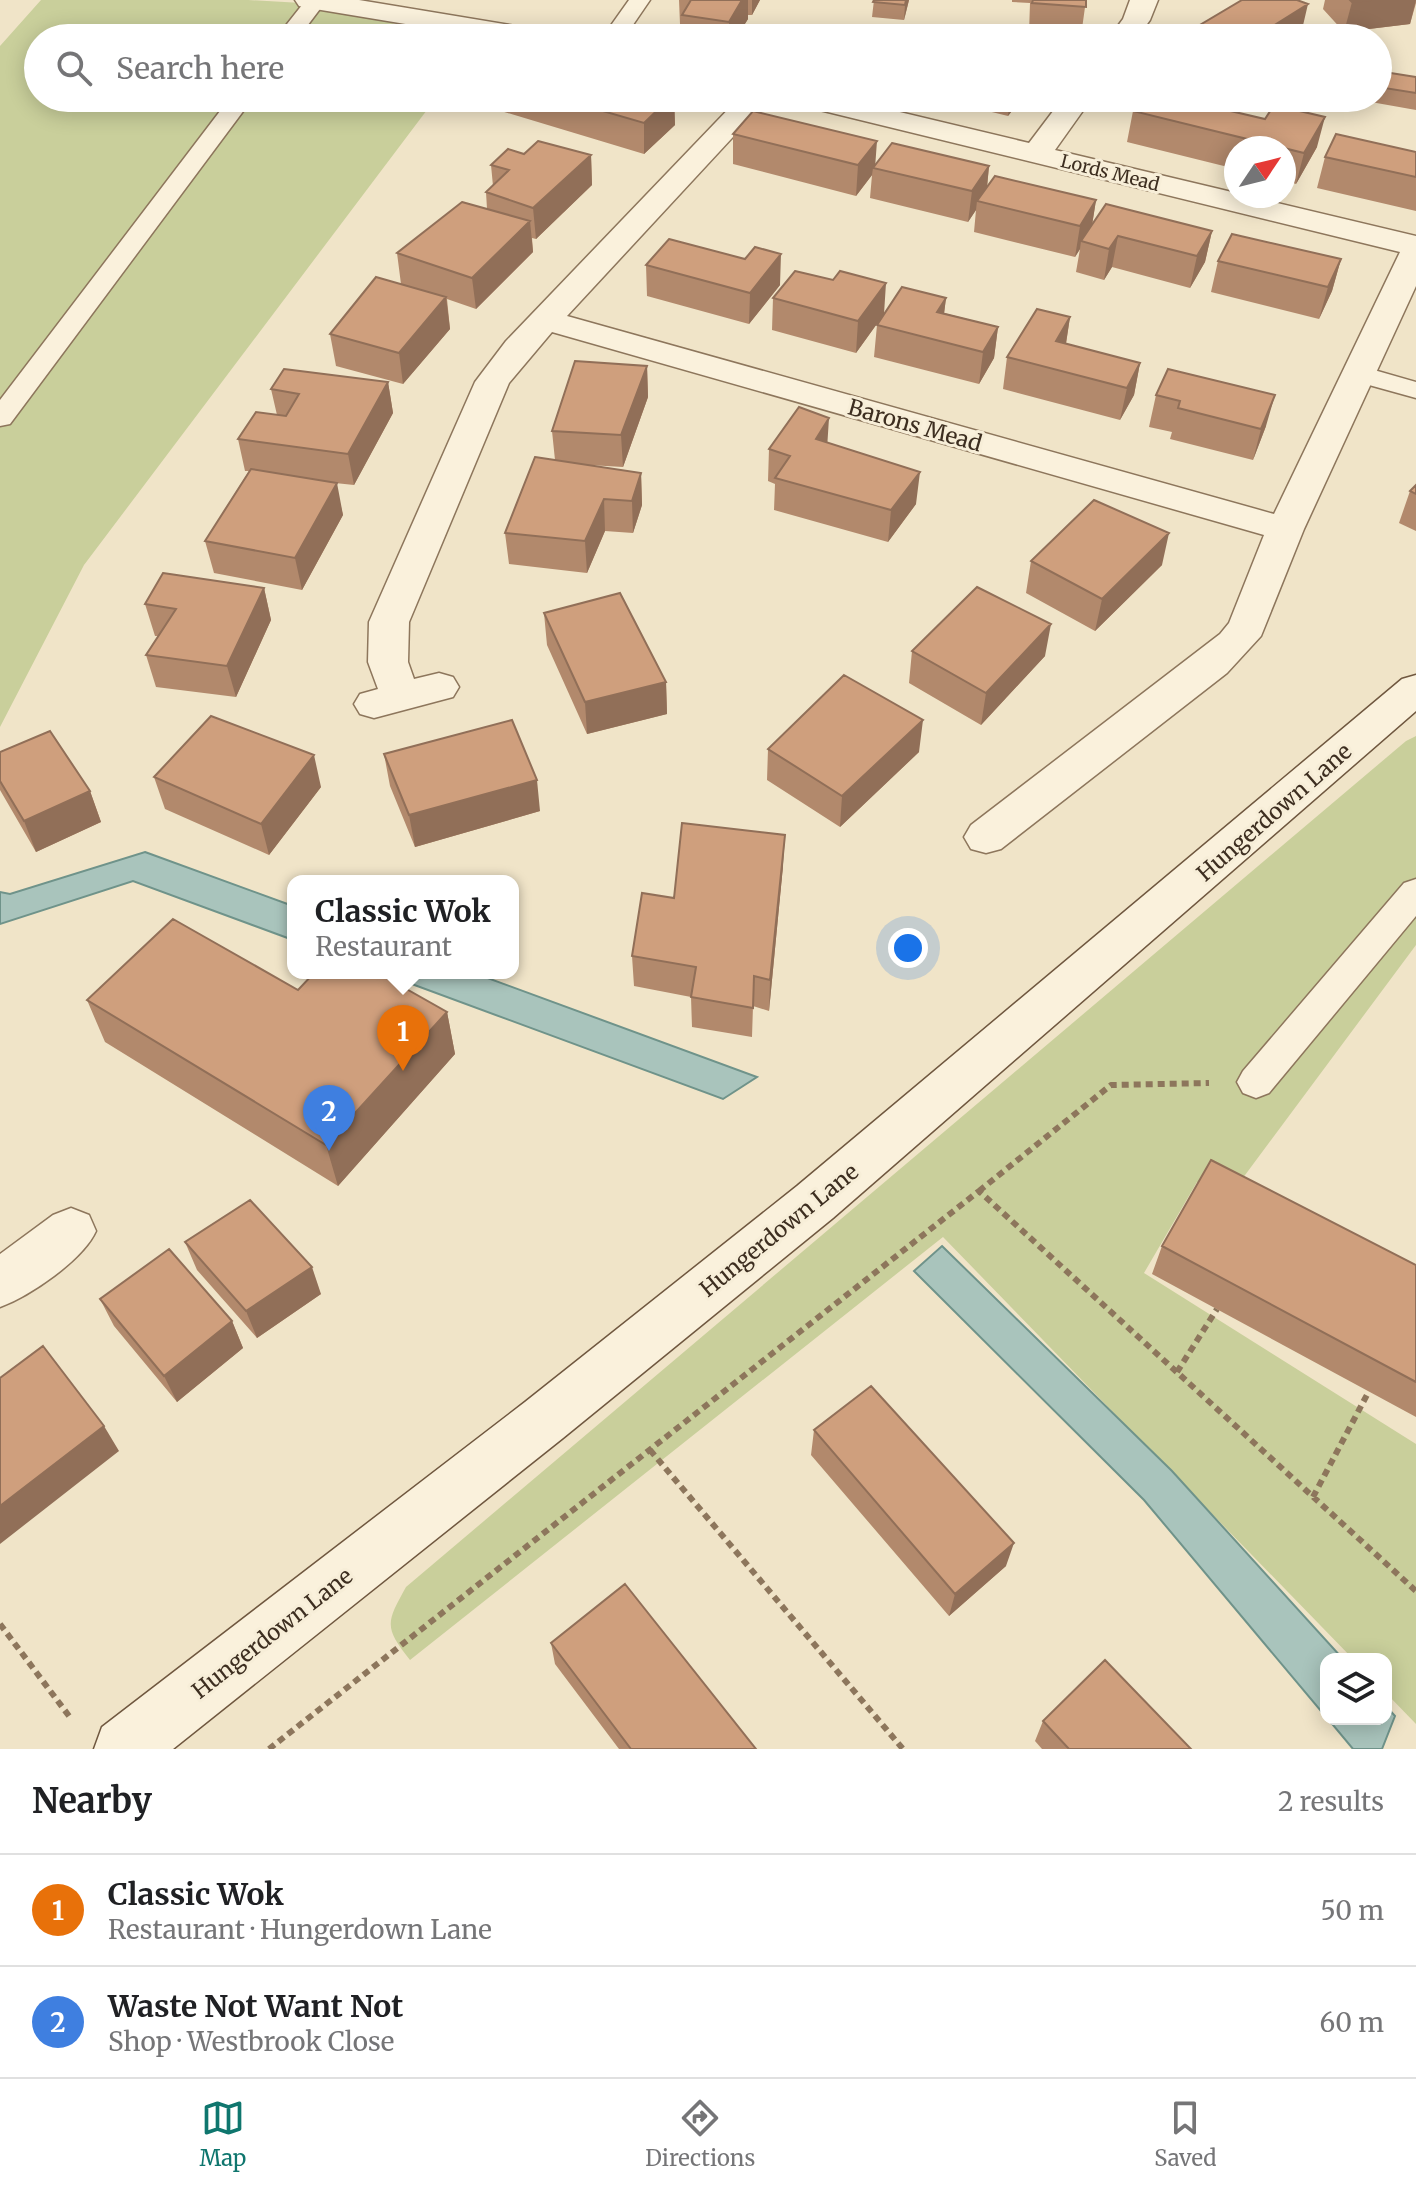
<!DOCTYPE html>
<html lang="en">
<head>
<meta charset="utf-8">
<style>
  :root { --surface:#fff; --page:#f2f2f2; --text:#202124; --muted:#757577; --line:#e0e0e0; --accent:#0f766e }
  body { margin:0; font-family:Merriweather,serif; background:var(--page); color:var(--text) }
  .controls { position:absolute; right:24px; bottom:24px; display:grid; overflow:hidden; border-radius:16px; box-shadow:0 4px 20px #0003 }
  .controls button { width:72px; height:72px; display:grid; place-items:center; padding:0; border:0; border-bottom:2px solid var(--line); background:var(--surface); color:var(--text); font:40px sans-serif }
  .compass { position:absolute; left:1224px; top:136px; width:72px; height:72px; border-radius:50%; background:var(--surface); box-shadow:0 4px 20px #0003; rotate:55deg }
  .you { position:absolute; left:908px; top:948px; width:28px; height:28px; margin:-20px; border:6px solid #fff; border-radius:50%; background:#1a73e8; box-shadow:0 0 0 12px #1a73e833 }
  .badge { display:grid; place-items:center; width:52px; height:52px; border-radius:50%; background:var(--accent); color:#fff; font-size:26px; font-weight:700 }
  .pin { position:absolute; translate:-50% -66px; filter:drop-shadow(0 2px 4px #0008) }
  .pin::after { content:''; position:absolute; top:42px; width:28px; height:24px; background:inherit; clip-path:polygon(0 0,100% 0,50% 100%) }
  .popup { position:absolute; left:287px; top:875px; width:232px; height:104px; box-sizing:border-box; display:grid; place-content:center; border-radius:16px; background:var(--surface); filter:drop-shadow(0 2px 6px #0005); font-size:26px; white-space:nowrap; color:var(--muted) }
  .popup b { font-size:30px; color:var(--text) }
  .popup::after { content:''; position:absolute; left:50%; top:100%; margin-left:-16px; border:16px solid transparent; border-top-color:var(--surface) }
  .list { margin:0; padding:0; list-style:none }
  h2 { display:flex; justify-content:space-between; align-items:center; height:104px; margin:0; padding:0 32px; font-size:34px }
  h2 small { font-size:26px; font-weight:400; color:var(--muted) }
  .list li { display:grid; grid-template-columns:52px 1fr auto; gap:24px; align-items:center; box-sizing:border-box; height:112px; padding:0 32px; border-top:2px solid var(--line) }
  .list b { display:block; font-size:30px; white-space:nowrap }
  .list p { margin:0; font-size:26px; white-space:nowrap; color:var(--muted) }
  .list em { font-size:26px; font-style:normal; color:var(--muted) }
  .icon { flex:none; width:44px; height:44px; fill:none; stroke:currentColor; stroke-width:2; stroke-linecap:round; stroke-linejoin:round }
  .map { position:relative; flex:none; width:1416px; height:1749px; overflow:hidden }
  .search { position:absolute; background:var(--surface); box-shadow:0 4px 20px #0003; left:24px; right:24px; top:24px; height:88px; display:flex; align-items:center; gap:20px; box-sizing:border-box; padding:0 28px; border-radius:44px; color:var(--muted); font-size:30px }
  .sheet { height:328px; background:var(--surface) }
  nav { display:flex; justify-content:space-around; align-items:center; box-sizing:border-box; height:112px; border-top:2px solid var(--line); background:var(--surface); font-size:22px; color:var(--muted) }
  nav a { display:grid; justify-items:center; gap:4px }
  nav .on { color:var(--accent) }
  .map>svg:first-child { display:block }
  .green { fill:#c9cf9b }
  .water { fill:#a9c4bc; stroke:#6f938a; stroke-width:2 }
  .lines { fill:none; stroke-linecap:round; stroke-linejoin:round }
  .service-casing { stroke:#8d765c; stroke-width:3 }
  .minor-casing { stroke:#8d765c; stroke-width:3 }
  .secondary-casing { stroke:#6f573f; stroke-width:3 }
  .path { stroke:#8d765c; stroke-width:6; stroke-dasharray:7 5; stroke-linecap:butt }
  .service { fill:#faf1dc; fill-rule:evenodd }
  .minor { fill:#faf1dc; fill-rule:evenodd }
  .secondary { fill:#faf1dc; fill-rule:evenodd }
  .wall { fill:#b2896c }
  .shaded-wall { fill:#916f58 }
  .building { fill:#cf9f7d; stroke:#916f58; stroke-width:2 }
  .labels { text-anchor:middle; stroke-width:6; stroke-linejoin:round; paint-order:stroke }
  .far-street-label { font-size:18px; fill:#3d2e20; stroke:#f7eed8 }
  .street-label { font-size:22px; fill:#3d2e20; stroke:#f7eed8 }
</style>
</head>
<body>
<div class="map">
<svg width="1416" height="1749" viewBox="0 0 1416 1749">
  <rect width="100%" height="100%" fill="#f0e4c8"/>
  <path class="green" d="M 41,0 L 248,0 L 319,4 L 450,38 L 38,38 L 38,98 L 436,98 L 84,565 L 0,727 L 0,46 Z
    M 1416,736 L 1416,945 L 1228,1198 L 1197,1182 L 1144,1273 L 1416,1444 L 1416,1724 L 1386,1693 L 1386,1659 L 1353,1659 L 943,1237 L 410,1660 C 384,1627 386,1623 406,1587 L 1406,741 Z"/>
  <path class="water" d="M 145,852 L 293,906 L 293,940 L 133,881 L 0,924 L 0,892 L 10,894 Z
    M 382,973 L 474,973 L 757,1077 L 723,1099 Z
    M 942,1246 L 1172,1471 L 1343,1659 L 1326,1659 L 1326,1717 L 1144,1500 L 914,1271 Z
    M 1386,1706 L 1395,1716 L 1382,1749 L 1353,1749 L 1328,1719 L 1386,1719 Z"/>
  <g class="lines">
    <g class="service-casing">
      <path id="service" d="M 306,0 L 326,1 L 298,38 L 276,38 Z
        M 629,0 L 650,0 L 624,38 L 602,38 Z
        M 230,98 L 253,98 L 10,424 L 0,426 L 0,400 Z
        M 1360,366 L 1416,382 L 1416,398 L 1351,380 L 1347,374 L 1351,368 Z
        M 1416,879 L 1416,916 L 1269,1093 L 1256,1098 L 1243,1093 L 1237,1082 L 1243,1071 L 1404,883 Z"/>
    </g>
    <g class="minor-casing">
      <path id="minor" d="M 295,0 L 359,0 L 540,30 L 550,32 L 554,38 L 490,38 L 309,8 L 299,6 Z
        M 1130,0 L 1158,0 L 1150,20 L 1137,38 L 1109,38 L 1123,19 Z
        M 739,98 L 769,98 L 567,316 L 1274,514 L 1400,252 L 795,104 L 791,98 L 841,98 L 1029,143 L 1063,98 L 1092,98 L 1055,150 L 1236,193 L 1236,196 L 1248,196 L 1416,236 L 1416,286 L 1304,529 L 1261,636 L 1227,673 L 1001,849 L 986,853 L 971,849 L 964,837 L 971,825 L 1220,634 L 1229,623 L 1264,535 L 552,332 L 509,383 L 409,622 L 408,662 L 414,679 L 439,673 L 453,677 L 459,687 L 453,697 L 374,718 L 360,714 L 354,704 L 360,694 L 378,689 L 368,662 L 369,622 L 475,382 L 506,341 Z
        M 71,1208 L 89,1215 L 96,1231 C 83,1260 30,1296 0,1307 L 0,1254 L 53,1215 Z"/>
    </g>
    <g class="secondary-casing">
      <path id="secondary" d="M 1416,675 L 1416,711 L 833,1218 L 563,1438 L 173,1749 L 94,1749 L 102,1727 L 525,1402 L 797,1186 L 1402,679 Z"/>
    </g>
    <path class="path" d="M 979,1191 L 1111,1085 L 1209,1083
      M 1177,1372 L 1217,1309
      M 650,1450 L 903,1749
      M 1313,1497 L 1369,1391
      M 0,1624 L 72,1720
      M 269,1749 L 979,1191 L 1416,1591"/>
    <use href="#service" class="service"/>
    <use href="#minor" class="minor"/>
    <use href="#secondary" class="secondary"/>
  </g>
  <path class="wall" d="M 679,0 L 760,0 L 752,15 L 748,15 L 748,19 L 736,38 L 682,38 L 682,24 L 680,24 Z
    M 874,0 L 909,0 L 904,20 L 872,17 Z
    M 1012,0 L 1086,0 L 1081,36 L 1029,33 L 1030,3 L 1012,2 Z
    M 1325,0 L 1416,0 L 1416,3 L 1410,24 L 1344,32 L 1323,9 Z
    M 1378,71 L 1416,77 L 1416,110 L 1354,99 L 1355,98 L 1378,98 Z
    M 458,98 L 674,98 L 675,125 L 644,154 Z
    M 935,98 L 1022,98 L 1008,116 Z
    M 1133,111 L 1317,147 L 1296,184 L 1284,180 L 1284,148 L 1236,148 L 1236,169 L 1127,142 Z
    M 733,134 L 876,164 L 989,166 L 987,188 L 1096,200 L 1092,226 L 1212,231 L 1205,262 L 1190,288 L 1112,267 L 1104,280 L 1076,272 L 1080,249 L 1075,257 L 974,232 L 976,210 L 968,222 L 870,198 L 872,175 L 856,196 L 733,164 Z
    M 1416,152 L 1416,211 L 1317,188 L 1325,157 Z
    M 524,154 L 591,155 L 592,185 L 536,239 L 532,238 L 533,252 L 476,309 L 447,299 L 450,329 L 403,384 L 336,366 L 330,334 L 401,284 L 397,253 L 487,209 L 486,192 L 493,186 L 491,165 Z
    M 1341,259 L 1332,291 L 1319,319 L 1211,292 L 1218,261 Z
    M 646,265 L 780,285 L 749,324 L 647,296 Z
    M 773,298 L 884,314 L 856,353 L 772,330 Z
    M 946,298 L 944,313 L 998,327 L 994,358 L 979,384 L 874,357 L 877,325 Z
    M 1070,317 L 1066,344 L 1140,363 L 1134,395 L 1120,420 L 1003,389 L 1007,357 Z
    M 647,366 L 648,397 L 623,467 L 589,465 L 641,473 L 642,505 L 633,533 L 605,531 L 587,573 L 509,564 L 505,533 L 555,460 L 552,431 Z
    M 1168,369 L 1266,426 L 1253,460 L 1170,439 L 1172,432 L 1149,427 L 1156,395 Z
    M 388,382 L 393,413 L 354,485 L 335,483 L 343,515 L 302,590 L 214,573 L 205,541 L 249,471 L 245,471 L 238,439 L 277,415 L 271,389 Z
    M 828,443 L 916,504 L 888,542 L 774,510 L 775,484 L 768,481 L 769,449 Z
    M 1416,485 L 1416,531 L 1399,523 L 1410,491 Z
    M 1031,561 L 1162,565 L 1095,631 L 1026,593 Z
    M 264,588 L 271,620 L 236,697 L 156,687 L 146,655 L 158,636 L 155,636 L 145,604 Z
    M 544,613 L 666,682 L 667,714 L 587,734 L 547,645 Z
    M 912,651 L 1045,656 L 981,725 L 909,683 Z
    M 768,749 L 919,752 L 840,827 L 767,780 Z
    M 0,752 L 90,791 L 101,822 L 36,852 L 0,790 Z
    M 384,754 L 540,811 L 415,847 L 390,786 Z
    M 154,777 L 321,787 L 269,855 L 165,809 Z
    M 783,866 L 769,1011 L 753,1006 L 752,1037 L 692,1027 L 691,997 L 634,986 L 632,956 L 674,898 Z
    M 298,990 L 447,1012 L 455,1054 L 338,1186 L 105,1042 L 87,1000 Z
    M 185,1242 L 321,1294 L 257,1338 L 197,1270 Z
    M 1162,1246 L 1416,1265 L 1416,1417 L 1152,1274 Z
    M 100,1299 L 232,1321 L 243,1348 L 177,1402 L 114,1326 Z
    M 814,1430 L 1006,1566 L 949,1616 L 811,1455 Z
    M 551,1643 L 756,1749 L 619,1749 L 555,1664 Z
    M 1043,1721 L 1191,1749 L 1042,1749 L 1035,1741 Z"/>
  <path class="shaded-wall" d="M 742,0 L 748,0 L 748,19 L 736,38 L 729,38 L 729,22 Z
    M 752,0 L 760,0 L 752,15 Z
    M 906,0 L 909,0 L 904,20 L 905,5 Z
    M 1371,0 L 1416,0 L 1410,24 L 1344,32 L 1352,2 Z
    M 1308,4 L 1301,34 L 1295,38 L 1254,38 Z
    M 670,98 L 674,98 L 675,125 L 644,154 L 644,123 Z
    M 1010,98 L 1022,98 L 1008,116 Z
    M 1325,117 L 1317,147 L 1296,184 L 1304,153 Z
    M 877,141 L 875,168 L 873,168 L 872,175 L 856,196 L 858,165 Z
    M 591,155 L 592,185 L 536,239 L 533,208 Z
    M 989,166 L 986,197 L 977,201 L 976,210 L 968,222 L 972,191 Z
    M 1096,200 L 1091,231 L 1081,241 L 1080,249 L 1075,257 L 1080,226 Z
    M 530,221 L 533,252 L 476,309 L 472,278 Z
    M 1212,231 L 1205,262 L 1190,288 L 1197,256 Z
    M 1118,236 L 1112,267 L 1104,280 L 1109,249 Z
    M 781,254 L 780,285 L 749,324 L 750,293 Z
    M 1341,259 L 1332,291 L 1319,319 L 1328,287 Z
    M 886,283 L 884,314 L 856,353 L 858,321 Z
    M 446,297 L 450,329 L 403,384 L 399,353 Z
    M 946,298 L 942,330 L 937,312 Z
    M 1070,317 L 1065,349 L 1056,341 Z
    M 998,327 L 994,358 L 979,384 L 983,352 Z
    M 1140,363 L 1134,395 L 1120,420 L 1127,388 Z
    M 647,366 L 648,397 L 623,467 L 621,435 Z
    M 388,382 L 393,413 L 354,485 L 348,454 Z
    M 1275,395 L 1266,426 L 1253,460 L 1261,429 Z
    M 829,418 L 827,449 L 816,439 Z
    M 920,472 L 916,504 L 888,542 L 891,510 Z
    M 641,473 L 642,505 L 633,533 L 632,501 Z
    M 337,483 L 343,515 L 302,590 L 295,558 Z
    M 604,499 L 605,531 L 587,573 L 585,541 Z
    M 1169,533 L 1162,565 L 1095,631 L 1102,599 Z
    M 264,588 L 271,620 L 236,697 L 227,666 Z
    M 1051,624 L 1045,656 L 981,725 L 986,693 Z
    M 666,682 L 667,714 L 587,734 L 585,702 Z
    M 923,720 L 919,752 L 840,827 L 842,796 Z
    M 314,755 L 321,787 L 269,855 L 261,824 Z
    M 537,780 L 540,811 L 415,847 L 409,815 Z
    M 90,791 L 101,822 L 36,852 L 24,821 Z
    M 785,835 L 783,866 L 769,1011 L 770,980 Z
    M 447,1012 L 455,1054 L 338,1186 L 326,1145 Z
    M 312,1267 L 321,1294 L 257,1338 L 246,1311 Z
    M 232,1321 L 243,1348 L 177,1402 L 164,1376 Z
    M 104,1426 L 119,1451 L 0,1544 L 0,1506 Z
    M 1014,1543 L 1006,1566 L 949,1616 L 955,1594 Z"/>
  <path class="building" d="M 691,0 L 742,0 L 729,22 L 682,15 Z
    M 874,0 L 906,0 L 905,5 L 873,2 Z
    M 1033,0 L 1086,0 L 1086,7 L 1032,3 Z
    M 1242,0 L 1297,0 L 1308,4 L 1254,38 L 1178,38 Z
    M 1350,0 L 1371,0 L 1352,2 Z
    M 882,28 L 925,38 L 873,38 Z
    M 1378,71 L 1416,77 L 1416,93 L 1378,87 Z
    M 558,98 L 670,98 L 644,123 Z
    M 1142,98 L 1175,98 L 1265,119 L 1274,105 L 1325,117 L 1304,153 L 1133,111 Z
    M 753,111 L 877,141 L 858,165 L 733,134 Z
    M 1336,134 L 1416,152 L 1416,177 L 1325,157 Z
    M 538,141 L 591,155 L 533,208 L 486,192 L 509,170 L 491,165 L 508,149 L 524,154 Z
    M 892,143 L 989,166 L 972,191 L 873,168 Z
    M 995,176 L 1096,200 L 1080,226 L 977,201 Z
    M 462,202 L 530,221 L 472,278 L 397,253 Z
    M 1106,204 L 1212,231 L 1197,256 L 1118,236 L 1109,249 L 1081,241 Z
    M 1232,234 L 1341,259 L 1328,287 L 1218,261 Z
    M 669,239 L 745,259 L 755,247 L 781,254 L 750,293 L 646,265 Z
    M 795,271 L 833,280 L 840,271 L 886,283 L 858,321 L 773,298 Z
    M 376,277 L 446,297 L 399,353 L 330,334 Z
    M 902,287 L 946,298 L 937,312 L 998,327 L 983,352 L 877,325 Z
    M 1037,309 L 1070,317 L 1056,341 L 1140,363 L 1127,388 L 1007,357 Z
    M 575,361 L 647,366 L 621,435 L 552,431 Z
    M 284,369 L 388,382 L 348,454 L 238,439 L 256,412 L 286,416 L 299,394 L 271,389 Z
    M 1168,369 L 1275,395 L 1261,429 L 1178,408 L 1180,401 L 1156,395 Z
    M 799,407 L 829,418 L 816,439 L 920,472 L 891,510 L 775,478 L 790,456 L 769,449 Z
    M 535,457 L 641,473 L 632,501 L 604,499 L 585,541 L 505,533 Z
    M 251,469 L 337,483 L 295,558 L 205,541 Z
    M 1416,485 L 1416,494 L 1410,491 Z
    M 1094,500 L 1169,533 L 1102,599 L 1031,561 Z
    M 163,573 L 264,588 L 227,666 L 146,655 L 176,609 L 145,604 Z
    M 977,587 L 1051,624 L 986,693 L 912,651 Z
    M 620,593 L 666,682 L 585,702 L 544,613 Z
    M 844,675 L 923,720 L 842,796 L 768,749 Z
    M 211,716 L 314,755 L 261,824 L 154,777 Z
    M 512,720 L 537,780 L 409,815 L 384,754 Z
    M 50,731 L 90,791 L 24,821 L 0,781 L 0,752 Z
    M 682,823 L 785,835 L 770,980 L 754,976 L 753,1008 L 691,997 L 696,967 L 632,956 L 642,893 L 674,898 Z
    M 173,919 L 298,990 L 314,973 L 378,973 L 447,1012 L 326,1145 L 87,1000 Z
    M 1211,1160 L 1416,1265 L 1416,1382 L 1162,1246 Z
    M 250,1200 L 312,1267 L 246,1311 L 185,1242 Z
    M 169,1249 L 232,1321 L 164,1376 L 100,1299 Z
    M 43,1346 L 104,1426 L 0,1506 L 0,1378 Z
    M 871,1386 L 1014,1543 L 955,1594 L 814,1430 Z
    M 625,1584 L 756,1749 L 631,1749 L 551,1643 Z
    M 1105,1660 L 1191,1749 L 1069,1749 L 1043,1721 Z"/>
  <g class="labels">
    <g class="far-street-label">
      <text transform="translate(1110 173) rotate(14)" y="6">Lords Mead</text>
    </g>
    <g class="street-label">
      <text transform="translate(915 425) rotate(16)" y="8">Barons Mead</text>
      <text transform="translate(1274 812) rotate(-41)" y="8">Hungerdown Lane</text>
      <text transform="translate(779 1230) rotate(-39)" y="8">Hungerdown Lane</text>
      <text transform="translate(272 1633) rotate(-38)" y="8">Hungerdown Lane</text>
    </g>
  </g>
</svg>
<div class="controls">
<button><svg class="icon" aria-label="layers" viewBox="0 0 24 24"><path d="M12 4l9 5-9 5-9-5zM3 14l9 5 9-5"/></svg></button>
</div>
<svg class="compass" viewBox="-18 -18 36 36"><path d="M0-13l5 13h-10z" fill="#e53935"/><path d="M0 13l5-13h-10z" fill="#757577"/></svg>
<div class="you"></div>
<div class="pin badge" style="left:403px;top:1071px;background:#e8710a">1</div>
<div class="popup"><b>Classic Wok</b>Restaurant</div>
<div class="pin badge" style="left:329px;top:1151px;background:#3f7fe0">2</div>
<div class="search"><svg class="icon" aria-label="search" viewBox="0 0 24 24"><circle cx="10" cy="10" r="6"/><path d="M15 15l6 6"/></svg>Search here</div>
</div>
<section class="sheet">
<h2>Nearby<small>2 results</small></h2>
<ul class="list">
<li><span class="badge" style="background:#e8710a">1</span><div><b>Classic Wok</b><p>Restaurant · Hungerdown Lane</p></div><em>50 m</em></li>
<li><span class="badge" style="background:#3f7fe0">2</span><div><b>Waste Not Want Not</b><p>Shop · Westbrook Close</p></div><em>60 m</em></li>
</ul>
</section>
<nav>
<a class="on"><svg class="icon" aria-label="map" viewBox="0 0 24 24"><path d="M3 6l6-2 6 2 6-2v14l-6 2-6-2-6 2zM9 4v14M15 6v14"/></svg>Map</a>
<a><svg class="icon" aria-label="directions" viewBox="0 0 24 24"><path d="M12 3l9 9-9 9-9-9zM9 14v-3h6M13 9l2 2-2 2"/></svg>Directions</a>
<a><svg class="icon" aria-label="saved" viewBox="0 0 24 24"><path d="M7 4h10v16l-5-4-5 4z"/></svg>Saved</a>
</nav>
</body>
</html>
